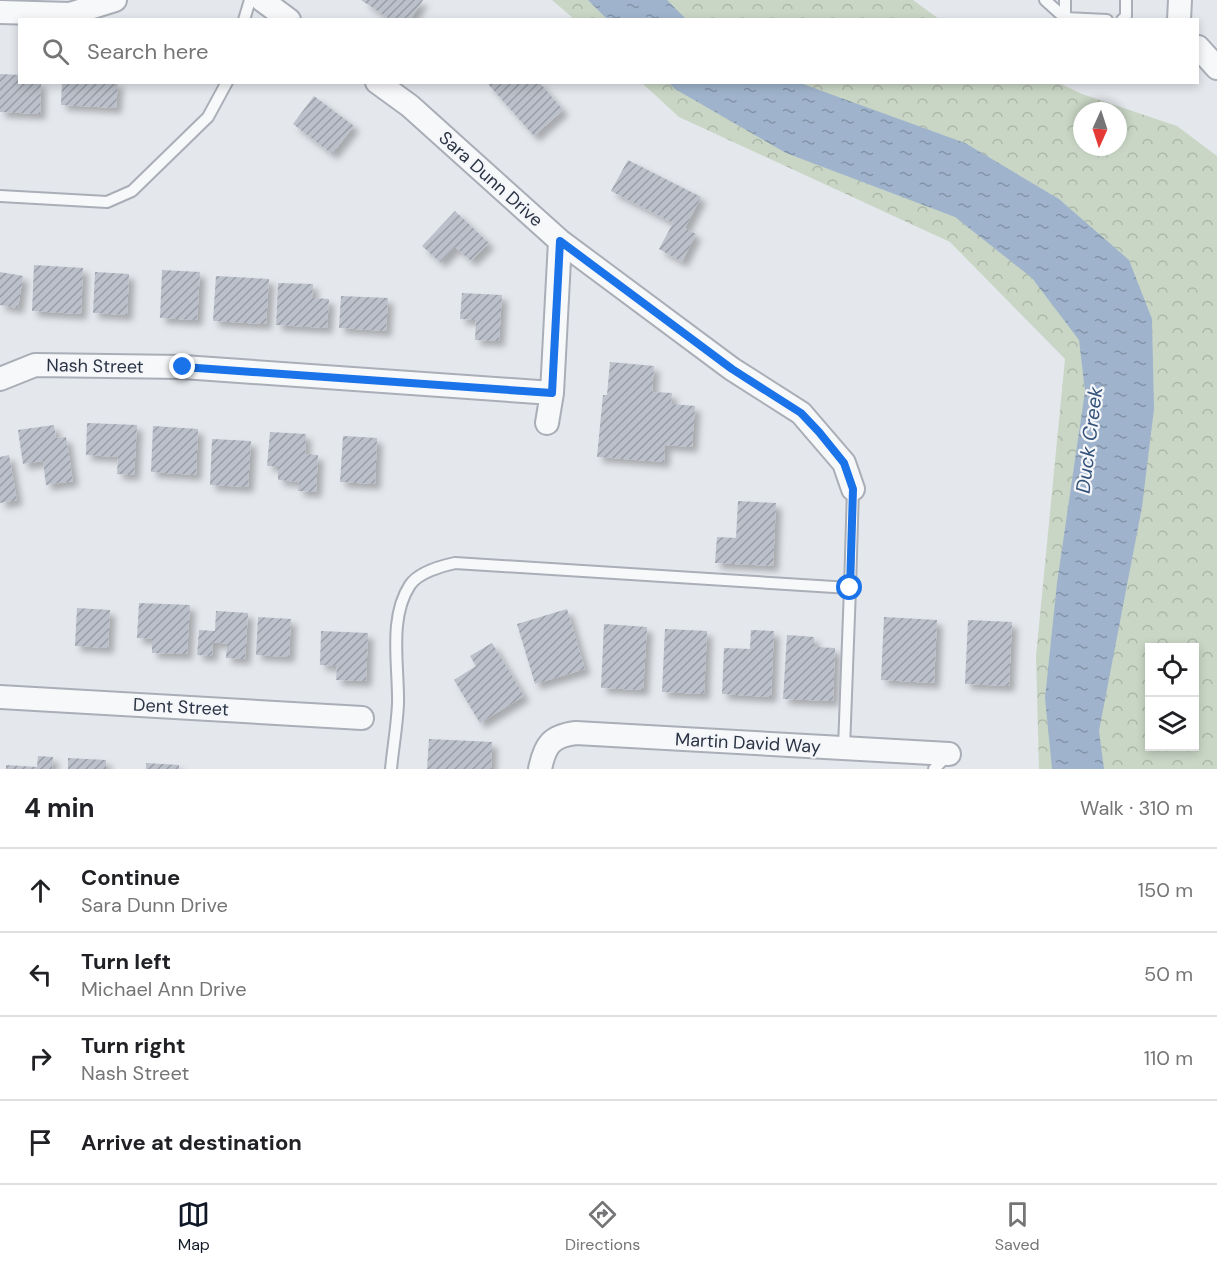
<!DOCTYPE html>
<html lang="en">
<head>
<meta charset="utf-8">
<style>
  :root { --surface:#fff; --page:#f2f2f2; --text:#202124; --muted:#757577; --line:#e0e0e0; --accent:#111827 }
  body { margin:0; font-family:"DM Sans",sans-serif; background:var(--page); color:var(--text) }
  .controls { position:absolute; right:18px; bottom:18px; display:grid; overflow:hidden; border-radius:0px; box-shadow:0 3px 9px #0003 }
  .controls button { width:54px; height:54px; display:grid; place-items:center; padding:0; border:0; border-bottom:2px solid var(--line); background:var(--surface); color:var(--text); font:30px sans-serif }
  .compass { position:absolute; left:1073px; top:102px; width:54px; height:54px; border-radius:50%; background:var(--surface); box-shadow:0 3px 9px #0003; rotate:183deg }
  .stop { position:absolute; width:18px; height:18px; margin:-14px; border:4px solid #1a73e8; border-radius:50%; background:#fff }
  .stop.end { background:#1a73e8; border-color:#fff; box-shadow:0 2px 6px #0008 }
  .list { margin:0; padding:0; list-style:none }
  h2 { display:flex; justify-content:space-between; align-items:center; height:78px; margin:0; padding:0 24px; font-size:26px }
  h2 small { font-size:20px; font-weight:400; color:var(--muted) }
  .list li { display:grid; grid-template-columns:39px 1fr auto; gap:18px; align-items:center; box-sizing:border-box; height:84px; padding:0 24px; border-top:2px solid var(--line) }
  .list b { display:block; font-size:22px; white-space:nowrap }
  .list p { margin:0; font-size:20px; white-space:nowrap; color:var(--muted) }
  .list em { font-size:20px; font-style:normal; color:var(--muted) }
  .icon { flex:none; width:33px; height:33px; fill:none; stroke:currentColor; stroke-width:2; stroke-linecap:round; stroke-linejoin:round }
  .map { position:relative; flex:none; width:1217px; height:769px; overflow:hidden }
  .search { position:absolute; background:var(--surface); box-shadow:0 3px 9px #0003; left:18px; right:18px; top:18px; height:66px; display:flex; align-items:center; gap:15px; box-sizing:border-box; padding:0 21px; border-radius:0px; color:var(--muted); font-size:22px }
  .sheet { height:414px; background:var(--surface) }
  nav { display:flex; justify-content:space-around; align-items:center; box-sizing:border-box; height:84px; border-top:2px solid var(--line); background:var(--surface); font-size:16px; color:var(--muted) }
  nav a { display:grid; justify-items:center; gap:3px }
  nav .on { color:var(--accent) }
  .map>svg:first-child { display:block }
  .forest { fill:url(#forest-crowns); fill-rule:evenodd }
  .water { fill:url(#water-ripples) }
  .building { fill:url(#building-hatch); filter:url(#shadow) }
  .lines { fill:none; stroke-linecap:round; stroke-linejoin:round }
  .lane-casing { stroke:#a9aeb7; stroke-width:14 }
  .street-casing { stroke:#a9aeb7; stroke-width:26 }
  .lane { stroke:#f7f8fa; stroke-width:10 }
  .street { stroke:#f7f8fa; stroke-width:22 }
  .route { stroke:#1a73e8; stroke-width:8 }
  .labels { text-anchor:middle; stroke-width:4.5; stroke-linejoin:round; paint-order:stroke }
  .street-label { font-size:18px; fill:#2b3445; stroke:#f4f6f9 }
  .water-label { font-size:20px; font-style:italic; fill:#34527a; stroke:#f4f6f9 }
</style>
</head>
<body>
<div class="map">
<svg width="1217" height="769" viewBox="0 0 1217 769">
  <defs>
    <pattern id="forest-crowns" width="20" height="18" patternUnits="userSpaceOnUse" patternTransform="scale(1.5)"><rect width="20" height="18" fill="#c9d6c5"/><path d="M2 6a3 3 0 1 1 6 0M12 15a3 3 0 1 1 6 0" fill="none" stroke="#adb8ab"/></pattern>
    <pattern id="water-ripples" width="26" height="14" patternUnits="userSpaceOnUse" patternTransform="scale(1.5)"><rect width="26" height="14" fill="#9fb4cc"/><path d="M2 4q2-2 4 0t4 0M15 11q2-2 4 0t4 0" fill="none" stroke="#8293a7"/></pattern>
    <pattern id="building-hatch" width="6" height="6" patternUnits="userSpaceOnUse" patternTransform="scale(1.5)"><rect width="6" height="6" fill="#bbc0ca"/><path d="M-1 1l2-2M0 6l6-6M5 7l2-2" fill="none" stroke="#989da6"/></pattern>
    <filter id="shadow"><feDropShadow dx="5.5" dy="5.5" stdDeviation="3" flood-color="#0004"/></filter>
  </defs>
  <rect width="100%" height="100%" fill="#e4e7ec"/>
  <path class="forest" d="M 552,0 L 913,0 L 939,19 L 574,19 Z
    M 642,83 L 1059,83 L 1082,94 L 1177,126 L 1217,156 L 1217,769 L 1039,769 L 1036,656 L 1065,359 L 950,242 L 679,117 ZM 1082,111 L 1118,111 L 1118,147 L 1082,147 ZM 1150,648 L 1194,648 L 1194,746 L 1150,746 Z"/>
  <path class="water" d="M 588,0 L 667,0 L 686,19 L 607,19 Z
    M 669,83 L 800,83 L 965,143 L 1059,199 L 1129,260 L 1152,319 L 1154,409 L 1142,507 L 1099,731 L 1104,769 L 1052,769 L 1045,698 L 1057,583 L 1085,391 L 1079,340 L 1032,278 L 955,217 L 786,153 L 675,89 Z"/>
  <path class="building" d="M 361,0 L 423,0 L 410,20 L 391,20 Z
    M 0,74 L 20,75 L 20,82 L 41,82 L 40,114 L 0,112 Z
    M 62,82 L 118,82 L 116,108 L 61,105 Z
    M 490,82 L 539,82 L 563,110 L 534,136 L 488,84 Z
    M 314,96 L 354,126 L 332,154 L 293,124 Z
    M 628,160 L 701,197 L 685,228 L 696,234 L 682,262 L 659,249 L 673,223 L 611,191 Z
    M 455,211 L 489,243 L 471,261 L 455,247 L 440,262 L 422,246 Z
    M 34,265 L 83,268 L 81,314 L 32,311 Z
    M 162,270 L 200,272 L 197,320 L 160,318 Z
    M 0,272 L 23,276 L 18,308 L 0,305 Z
    M 95,272 L 129,274 L 127,315 L 93,313 Z
    M 216,276 L 269,279 L 266,324 L 213,321 Z
    M 278,283 L 313,284 L 312,298 L 329,299 L 327,328 L 276,325 Z
    M 462,293 L 502,295 L 499,341 L 475,340 L 476,320 L 460,319 Z
    M 341,296 L 388,298 L 386,331 L 339,328 Z
    M 610,362 L 654,366 L 652,392 L 672,393 L 671,404 L 695,406 L 692,447 L 665,445 L 664,462 L 597,457 L 603,395 L 607,395 Z
    M 87,423 L 137,425 L 134,475 L 117,474 L 118,457 L 86,455 Z
    M 54,425 L 56,438 L 66,437 L 73,481 L 46,485 L 43,461 L 23,464 L 18,430 Z
    M 153,426 L 198,429 L 196,475 L 151,472 Z
    M 270,432 L 306,434 L 305,454 L 318,455 L 316,492 L 298,491 L 299,482 L 278,480 L 278,466 L 267,466 Z
    M 343,436 L 377,438 L 375,484 L 340,482 Z
    M 212,439 L 251,441 L 248,487 L 210,485 Z
    M 9,455 L 17,500 L 0,503 L 0,457 Z
    M 738,501 L 776,503 L 773,566 L 715,563 L 717,537 L 736,538 Z
    M 139,603 L 190,605 L 187,654 L 152,653 L 152,639 L 137,638 Z
    M 77,608 L 110,610 L 108,648 L 75,646 Z
    M 567,609 L 585,669 L 535,684 L 517,624 Z
    M 216,611 L 248,613 L 245,659 L 226,658 L 227,644 L 213,642 L 212,656 L 197,655 L 199,630 L 215,631 Z
    M 258,617 L 291,619 L 289,657 L 256,655 Z
    M 884,617 L 937,620 L 934,683 L 881,680 Z
    M 968,620 L 1012,622 L 1009,686 L 965,684 Z
    M 604,624 L 647,627 L 643,690 L 601,688 Z
    M 665,629 L 707,631 L 704,694 L 662,692 Z
    M 751,630 L 774,631 L 771,697 L 722,694 L 724,648 L 750,649 Z
    M 321,631 L 368,633 L 366,681 L 336,680 L 337,666 L 320,665 Z
    M 787,635 L 814,637 L 814,647 L 835,648 L 833,701 L 783,699 Z
    M 492,643 L 524,696 L 480,723 L 454,680 L 476,666 L 470,656 Z
    M 429,739 L 492,742 L 491,769 L 427,769 Z
    M 38,756 L 53,757 L 52,769 L 6,769 L 6,765 L 37,767 Z
    M 68,758 L 106,760 L 106,769 L 68,769 Z
    M 146,763 L 179,765 L 179,769 L 146,769 Z"/>
  <g class="lines">
    <g class="lane-casing">
      <path id="lane" d="M 1045,0 L 1065,18
        M 1065,0 L 1065,18 L 1107,20
        M 244,20 L 250,0
        M 1122,20 L 1126,16 L 1126,0
        M 0,196 L 107,202 L 132,191 L 208,117 L 227,82
        M 850,588 L 853,489
        M 391,769 C 393,748 397,726 398,704 C 399,667 388,618 410,585 C 418,573 441,566 455,563 L 850,588 L 844,748
        M 934,769 L 949,754"/>
    </g>
    <g class="street-casing">
      <path id="street" d="M 262,0 L 289,20
        M 0,12 L 70,14 L 115,0
        M 1179,20 L 1180,0
        M 1198,47 L 1217,68
        M 377,82 L 410,106 L 560,241 L 732,369 L 801,413 L 844,463 L 853,489
        M 0,379 L 35,365 L 183,367 L 552,393
        M 547,423 L 552,393 L 560,241
        M 0,697 L 362,718
        M 540,769 C 545,745 551,736 576,733 L 949,754"/>
    </g>
    <use href="#lane" class="lane"/>
    <use href="#street" class="street"/>
  </g>
  <g class="lines">
    <path class="route" d="M 183,367 L 552,393 L 560,241 L 732,369 L 801,413 L 819,432 L 844,463 L 853,489 L 850,588"/>
  </g>
  <g class="labels">
    <g class="street-label">
      <text transform="translate(491 179) rotate(42)" y="6">Sara Dunn Drive</text>
      <text transform="translate(95 366) rotate(1)" y="6">Nash Street</text>
      <text transform="translate(181 707) rotate(3)" y="6">Dent Street</text>
      <text transform="translate(748 743) rotate(3)" y="6">Martin David Way</text>
    </g>
    <g class="water-label">
      <text transform="translate(1089 440) rotate(-83)" y="7">Duck Creek</text>
    </g>
  </g>
</svg>
<div class="controls">
<button><svg class="icon" aria-label="locate" viewBox="0 0 24 24"><circle cx="12" cy="12" r="6"/><path d="M12 2v4M12 18v4M2 12h4M18 12h4"/></svg></button>
<button><svg class="icon" aria-label="layers" viewBox="0 0 24 24"><path d="M12 4l9 5-9 5-9-5zM3 14l9 5 9-5"/></svg></button>
</div>
<svg class="compass" viewBox="-18 -18 36 36"><path d="M0-13l5 13h-10z" fill="#e53935"/><path d="M0 13l5-13h-10z" fill="#757577"/></svg>
<div class="stop" style="left:850px;top:588px"></div>
<div class="stop end" style="left:183px;top:367px"></div>
<div class="search"><svg class="icon" aria-label="search" viewBox="0 0 24 24"><circle cx="10" cy="10" r="6"/><path d="M15 15l6 6"/></svg>Search here</div>
</div>
<section class="sheet">
<h2>4 min<small>Walk · 310 m</small></h2>
<ul class="list">
<li><svg class="icon" aria-label="ahead" viewBox="0 0 24 24"><path d="M12 20V5M6 11l6-6 6 6"/></svg><div><b>Continue</b><p>Sara Dunn Drive</p></div><em>150 m</em></li>
<li><svg class="icon" aria-label="left" viewBox="0 0 24 24"><path d="M17 20v-9H6M10 6l-5 5 5 5"/></svg><div><b>Turn left</b><p>Michael Ann Drive</p></div><em>50 m</em></li>
<li><svg class="icon" aria-label="right" viewBox="0 0 24 24"><path d="M7 20v-9h11M14 6l5 5-5 5"/></svg><div><b>Turn right</b><p>Nash Street</p></div><em>110 m</em></li>
<li><svg class="icon" aria-label="arrive" viewBox="0 0 24 24"><path d="M6 21V4h12l-3 4 3 4H6"/></svg><div><b>Arrive at destination</b></div></li>
</ul>
</section>
<nav>
<a class="on"><svg class="icon" aria-label="map" viewBox="0 0 24 24"><path d="M3 6l6-2 6 2 6-2v14l-6 2-6-2-6 2zM9 4v14M15 6v14"/></svg>Map</a>
<a><svg class="icon" aria-label="directions" viewBox="0 0 24 24"><path d="M12 3l9 9-9 9-9-9zM9 14v-3h6M13 9l2 2-2 2"/></svg>Directions</a>
<a><svg class="icon" aria-label="saved" viewBox="0 0 24 24"><path d="M7 4h10v16l-5-4-5 4z"/></svg>Saved</a>
</nav>
</body>
</html>
